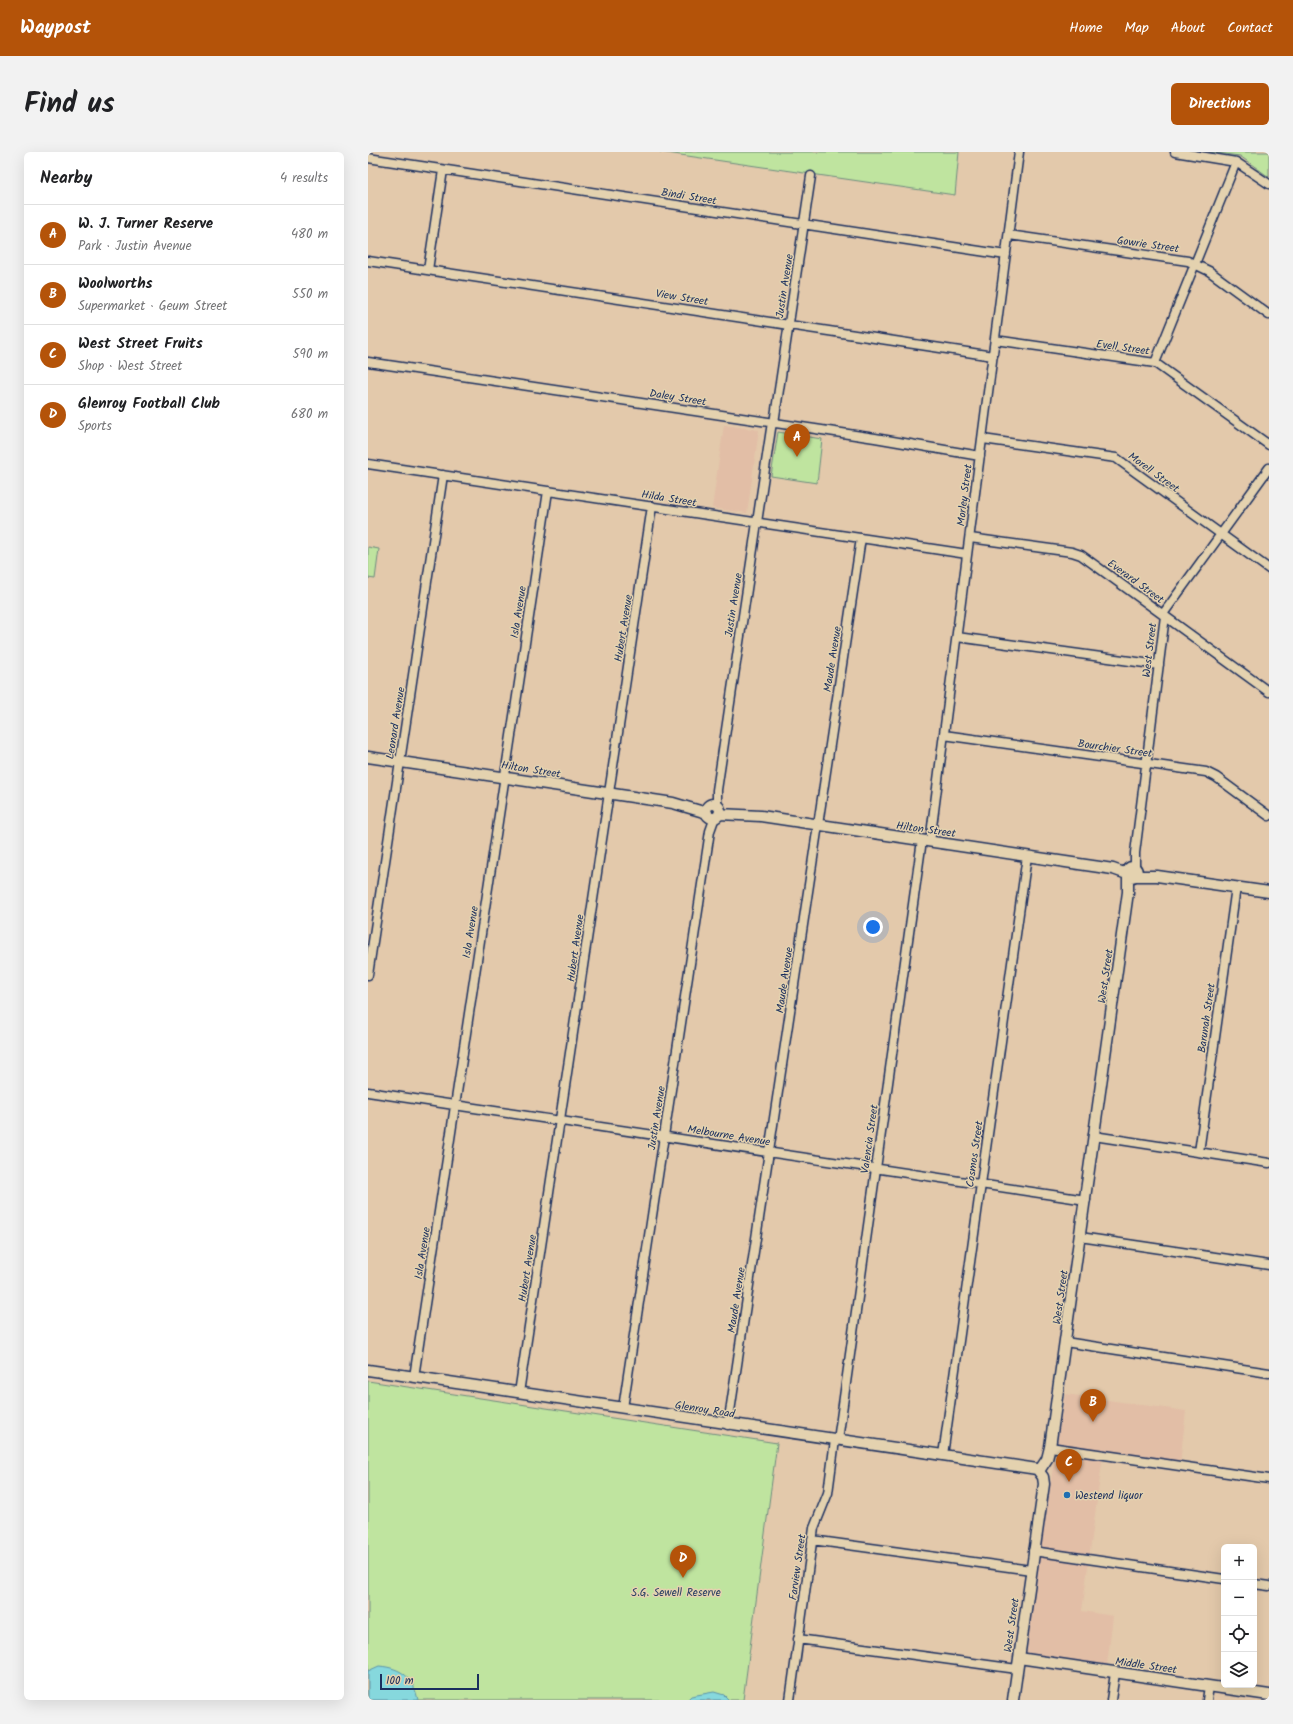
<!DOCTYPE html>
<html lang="en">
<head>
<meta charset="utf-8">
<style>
  :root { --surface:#fff; --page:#f2f2f2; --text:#202124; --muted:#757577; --line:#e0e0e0; --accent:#b45309 }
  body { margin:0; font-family:Kalam,sans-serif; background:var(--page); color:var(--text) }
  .controls { position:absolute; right:12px; bottom:12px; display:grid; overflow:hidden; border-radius:6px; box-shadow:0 4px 16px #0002 }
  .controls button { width:36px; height:36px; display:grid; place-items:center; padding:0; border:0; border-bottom:1px solid var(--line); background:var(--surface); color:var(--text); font:20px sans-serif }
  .scale { position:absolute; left:12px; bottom:10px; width:99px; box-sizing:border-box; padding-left:4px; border:2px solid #1b2f5e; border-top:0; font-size:11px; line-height:14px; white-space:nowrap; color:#1b2f5e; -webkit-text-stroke:3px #e4d2af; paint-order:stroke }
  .you { position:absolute; left:505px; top:775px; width:14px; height:14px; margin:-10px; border:3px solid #fff; border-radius:50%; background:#1a73e8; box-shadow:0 0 0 6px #1a73e833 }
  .badge { display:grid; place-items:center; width:26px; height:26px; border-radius:50%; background:var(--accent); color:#fff; font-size:13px; font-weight:700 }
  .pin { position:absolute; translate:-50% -33px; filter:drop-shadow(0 1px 2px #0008) }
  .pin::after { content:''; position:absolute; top:21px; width:14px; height:12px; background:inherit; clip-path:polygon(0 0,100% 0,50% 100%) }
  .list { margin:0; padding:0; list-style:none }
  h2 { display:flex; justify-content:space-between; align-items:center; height:52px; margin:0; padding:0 16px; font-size:17px }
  h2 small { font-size:13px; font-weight:400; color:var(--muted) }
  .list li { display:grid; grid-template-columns:26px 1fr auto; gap:12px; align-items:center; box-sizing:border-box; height:60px; padding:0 16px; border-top:1px solid var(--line) }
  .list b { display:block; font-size:15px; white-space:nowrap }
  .list p { margin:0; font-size:13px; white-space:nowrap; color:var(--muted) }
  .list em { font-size:13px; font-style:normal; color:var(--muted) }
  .icon { flex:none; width:22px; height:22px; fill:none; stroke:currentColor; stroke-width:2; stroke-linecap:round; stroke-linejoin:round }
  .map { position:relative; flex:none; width:901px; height:1548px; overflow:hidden; border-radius:6px }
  header { display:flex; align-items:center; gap:24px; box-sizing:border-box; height:56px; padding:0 20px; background:var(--accent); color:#fff }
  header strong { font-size:19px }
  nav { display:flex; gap:22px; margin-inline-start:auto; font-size:14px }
  .intro { display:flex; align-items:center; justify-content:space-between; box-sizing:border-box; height:96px; padding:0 24px }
  h1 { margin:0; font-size:28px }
  .button { padding:10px 18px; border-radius:6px; background:var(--accent); color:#fff; font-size:14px; font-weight:700 }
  main { display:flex; gap:24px; padding:0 24px }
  aside { flex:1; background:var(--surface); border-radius:6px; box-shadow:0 4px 16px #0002 }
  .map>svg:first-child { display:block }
  .built { fill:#e2bea6 }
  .green { fill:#bfe49f; stroke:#6d8a7e }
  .water { fill:#86d8dd; stroke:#5b94aa }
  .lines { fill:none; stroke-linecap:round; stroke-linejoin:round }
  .minor-casing { stroke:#1b2f5e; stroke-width:11 }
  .tertiary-casing { stroke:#1b2f5e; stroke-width:13 }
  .minor { stroke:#e4d2af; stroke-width:8 }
  .tertiary { stroke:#e4d2af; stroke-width:10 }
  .poi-dot { fill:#1f6fb2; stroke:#e4d2af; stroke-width:1.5 }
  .labels { text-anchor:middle; stroke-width:3; stroke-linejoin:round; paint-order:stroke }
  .street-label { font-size:11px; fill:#1b2f5e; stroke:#e4d2af }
  .poi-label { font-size:11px; fill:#1b2f5e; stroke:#e4d2af; text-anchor:start }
  .park-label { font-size:11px; fill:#2b4164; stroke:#e4d2af }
</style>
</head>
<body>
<header>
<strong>Waypost</strong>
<nav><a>Home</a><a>Map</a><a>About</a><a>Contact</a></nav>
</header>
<div class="intro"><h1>Find us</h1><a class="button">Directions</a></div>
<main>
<aside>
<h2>Nearby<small>4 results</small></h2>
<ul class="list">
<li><span class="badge">A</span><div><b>W. J. Turner Reserve</b><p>Park · Justin Avenue</p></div><em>480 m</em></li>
<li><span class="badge">B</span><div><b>Woolworths</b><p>Supermarket · Geum Street</p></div><em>550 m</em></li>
<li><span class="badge">C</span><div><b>West Street Fruits</b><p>Shop · West Street</p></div><em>590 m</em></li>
<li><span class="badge">D</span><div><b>Glenroy Football Club</b><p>Sports</p></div><em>680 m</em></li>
</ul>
</aside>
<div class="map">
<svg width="901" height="1548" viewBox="0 0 901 1548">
  <rect width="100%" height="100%" fill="#e3c9ab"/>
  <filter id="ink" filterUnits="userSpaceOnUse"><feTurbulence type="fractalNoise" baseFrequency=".025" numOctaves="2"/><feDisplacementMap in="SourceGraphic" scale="8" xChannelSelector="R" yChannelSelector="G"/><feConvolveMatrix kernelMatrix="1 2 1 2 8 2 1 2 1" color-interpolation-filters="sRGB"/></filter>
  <g filter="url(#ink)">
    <path class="built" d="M 356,273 L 391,278 L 379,361 L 344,356 Z
      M 697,1242 L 818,1259 L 812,1312 L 735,1303 L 714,1459 L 745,1464 L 739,1513 L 655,1500 Z"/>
    <path class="green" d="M 292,0 L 591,0 L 587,43 Z
      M 841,0 L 901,0 L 901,25 L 872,4 Z
      M 410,280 L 454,287 L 449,331 L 403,324 Z
      M 0,395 L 11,397 L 7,427 L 0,426 Z
      M 0,1229 L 409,1291 L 375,1548 L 0,1548 Z"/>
    <path class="water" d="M 11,1514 C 34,1516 45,1525 50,1548 L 0,1548 L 0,1519 Z
      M 346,1540 L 356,1543 L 361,1548 L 319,1548 L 323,1544 Z"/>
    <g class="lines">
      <g class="minor-casing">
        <path id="minor" d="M 807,0 L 868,10 L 901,32
          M 0,6 L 638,103
          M 641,83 L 820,109 L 841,119 L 901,163
          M 0,109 L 625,204
          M 60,118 L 75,18
          M 627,188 L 787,211 L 901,293
          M 0,210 L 507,286 L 612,304
          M 787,211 L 868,10
          M 406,271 L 443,24
          M 615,287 L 748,306 L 901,417
          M 0,312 L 599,402
          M 602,386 L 704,400 L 713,403 L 901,540
          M 795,462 L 901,316
          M 589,485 L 791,513
          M 576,583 L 838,620 L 848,625 L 901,664
          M 349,654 L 349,638 L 404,270
          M 562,690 L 651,0
          M 767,716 L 767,701 L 797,464
          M 0,823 L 75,323
          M 0,940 L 718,1048
          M 726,984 L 901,1011
          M 831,1000 L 868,735
          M 712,1085 L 901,1113
          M 697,1190 L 901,1221
          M 46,1225 L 180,339
          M 151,1241 L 284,354
          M 255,1256 L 342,679 L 347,665
          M 360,1273 L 493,386
          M 470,1288 L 554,688
          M 682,1295 L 901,1327
          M 575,1303 L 659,704
          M 444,1388 L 663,1418
          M 665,1399 L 856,1427
          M 886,1432 L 901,1434
          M 430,1487 L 649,1517
          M 422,1548 L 446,1376 L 460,1341 L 467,1288
          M 743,1548 L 747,1521
          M 839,1548 L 841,1534"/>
      </g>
      <g class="tertiary-casing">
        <path id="tertiary" d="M 0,605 L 305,651 L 339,661
          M338 659a7 7 0 1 1 14 0a7 7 0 1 1-14 0Z
          M 351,662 L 393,664 L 711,712 L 745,717 L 759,722
          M759 720a5 5 0 1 1 10 0a5 5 0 1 1-10 0Z
          M 767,724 L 789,724 L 901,740
          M 0,1218 L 669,1317 L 675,1325 L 676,1332 L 645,1548
          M 671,1319 L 679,1307 L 682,1295 L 760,740 L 760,723
          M 651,1506 L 901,1543"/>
      </g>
      <use href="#minor" class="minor"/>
      <use href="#tertiary" class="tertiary"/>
    </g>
  </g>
  <circle class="poi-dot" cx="699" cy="1343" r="4"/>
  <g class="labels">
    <g class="street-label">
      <text transform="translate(321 44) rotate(9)" y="4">Bindi Street</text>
      <text transform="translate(780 92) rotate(8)" y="4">Gowrie Street</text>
      <text transform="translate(416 134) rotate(-81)" y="4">Justin Avenue</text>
      <text transform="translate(314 145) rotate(9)" y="4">View Street</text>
      <text transform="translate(755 195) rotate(8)" y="4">Evell Street</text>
      <text transform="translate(310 245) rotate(9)" y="4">Daley Street</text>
      <text transform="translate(786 320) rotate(36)" y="4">Morell Street</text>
      <text transform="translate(596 343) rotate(-83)" y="4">Morley Street</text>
      <text transform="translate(301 346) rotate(9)" y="4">Hilda Street</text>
      <text transform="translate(768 429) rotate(36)" y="4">Everard Street</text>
      <text transform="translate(365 453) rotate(-81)" y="4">Justin Avenue</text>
      <text transform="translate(150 460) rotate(-81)" y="4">Isla Avenue</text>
      <text transform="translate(255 476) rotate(-81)" y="4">Hubert Avenue</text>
      <text transform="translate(781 498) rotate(-83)" y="4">West Street</text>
      <text transform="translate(464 507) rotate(-81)" y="4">Maude Avenue</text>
      <text transform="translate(27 571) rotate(-81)" y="4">Leonard Avenue</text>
      <text transform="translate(747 596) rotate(8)" y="4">Bourchier Street</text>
      <text transform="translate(163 617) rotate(9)" y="4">Hilton Street</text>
      <text transform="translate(558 677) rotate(8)" y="4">Hilton Street</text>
      <text transform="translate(102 780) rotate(-81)" y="4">Isla Avenue</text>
      <text transform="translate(207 796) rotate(-82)" y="4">Hubert Avenue</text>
      <text transform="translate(737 824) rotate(-82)" y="4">West Street</text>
      <text transform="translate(416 828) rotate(-82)" y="4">Maude Avenue</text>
      <text transform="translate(838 866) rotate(-82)" y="4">Barunah Street</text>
      <text transform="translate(288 966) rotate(-81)" y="4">Justin Avenue</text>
      <text transform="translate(361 983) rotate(9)" y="4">Melbourne Avenue</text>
      <text transform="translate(501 987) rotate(-82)" y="4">Valencia Street</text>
      <text transform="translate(606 1002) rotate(-82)" y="4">Cosmos Street</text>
      <text transform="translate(54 1101) rotate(-81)" y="4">Isla Avenue</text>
      <text transform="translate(159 1116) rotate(-81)" y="4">Hubert Avenue</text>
      <text transform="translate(692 1145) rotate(-82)" y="4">West Street</text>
      <text transform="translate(368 1148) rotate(-81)" y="4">Maude Avenue</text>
      <text transform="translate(337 1257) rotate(9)" y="4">Glenroy Road</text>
      <text transform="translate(429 1415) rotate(-82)" y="4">Farview Street</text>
      <text transform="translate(643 1473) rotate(-82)" y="4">West Street</text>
      <text transform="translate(778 1513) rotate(8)" y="4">Middle Street</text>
    </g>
    <g class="poi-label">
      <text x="707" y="1347">Westend liquor</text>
    </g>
    <g class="park-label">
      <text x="308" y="1444">S.G. Sewell Reserve</text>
    </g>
  </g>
</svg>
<div class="controls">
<button>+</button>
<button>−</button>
<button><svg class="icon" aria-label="locate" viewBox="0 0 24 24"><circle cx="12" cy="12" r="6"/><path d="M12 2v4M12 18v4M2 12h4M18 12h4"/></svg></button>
<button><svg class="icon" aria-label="layers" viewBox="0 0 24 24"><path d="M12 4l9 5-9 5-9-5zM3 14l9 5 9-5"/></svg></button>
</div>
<div class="scale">100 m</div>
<div class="you"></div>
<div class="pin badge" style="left:429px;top:305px">A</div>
<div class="pin badge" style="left:725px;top:1270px">B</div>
<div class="pin badge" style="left:701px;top:1330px">C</div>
<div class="pin badge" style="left:315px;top:1426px">D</div>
</div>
</main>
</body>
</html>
